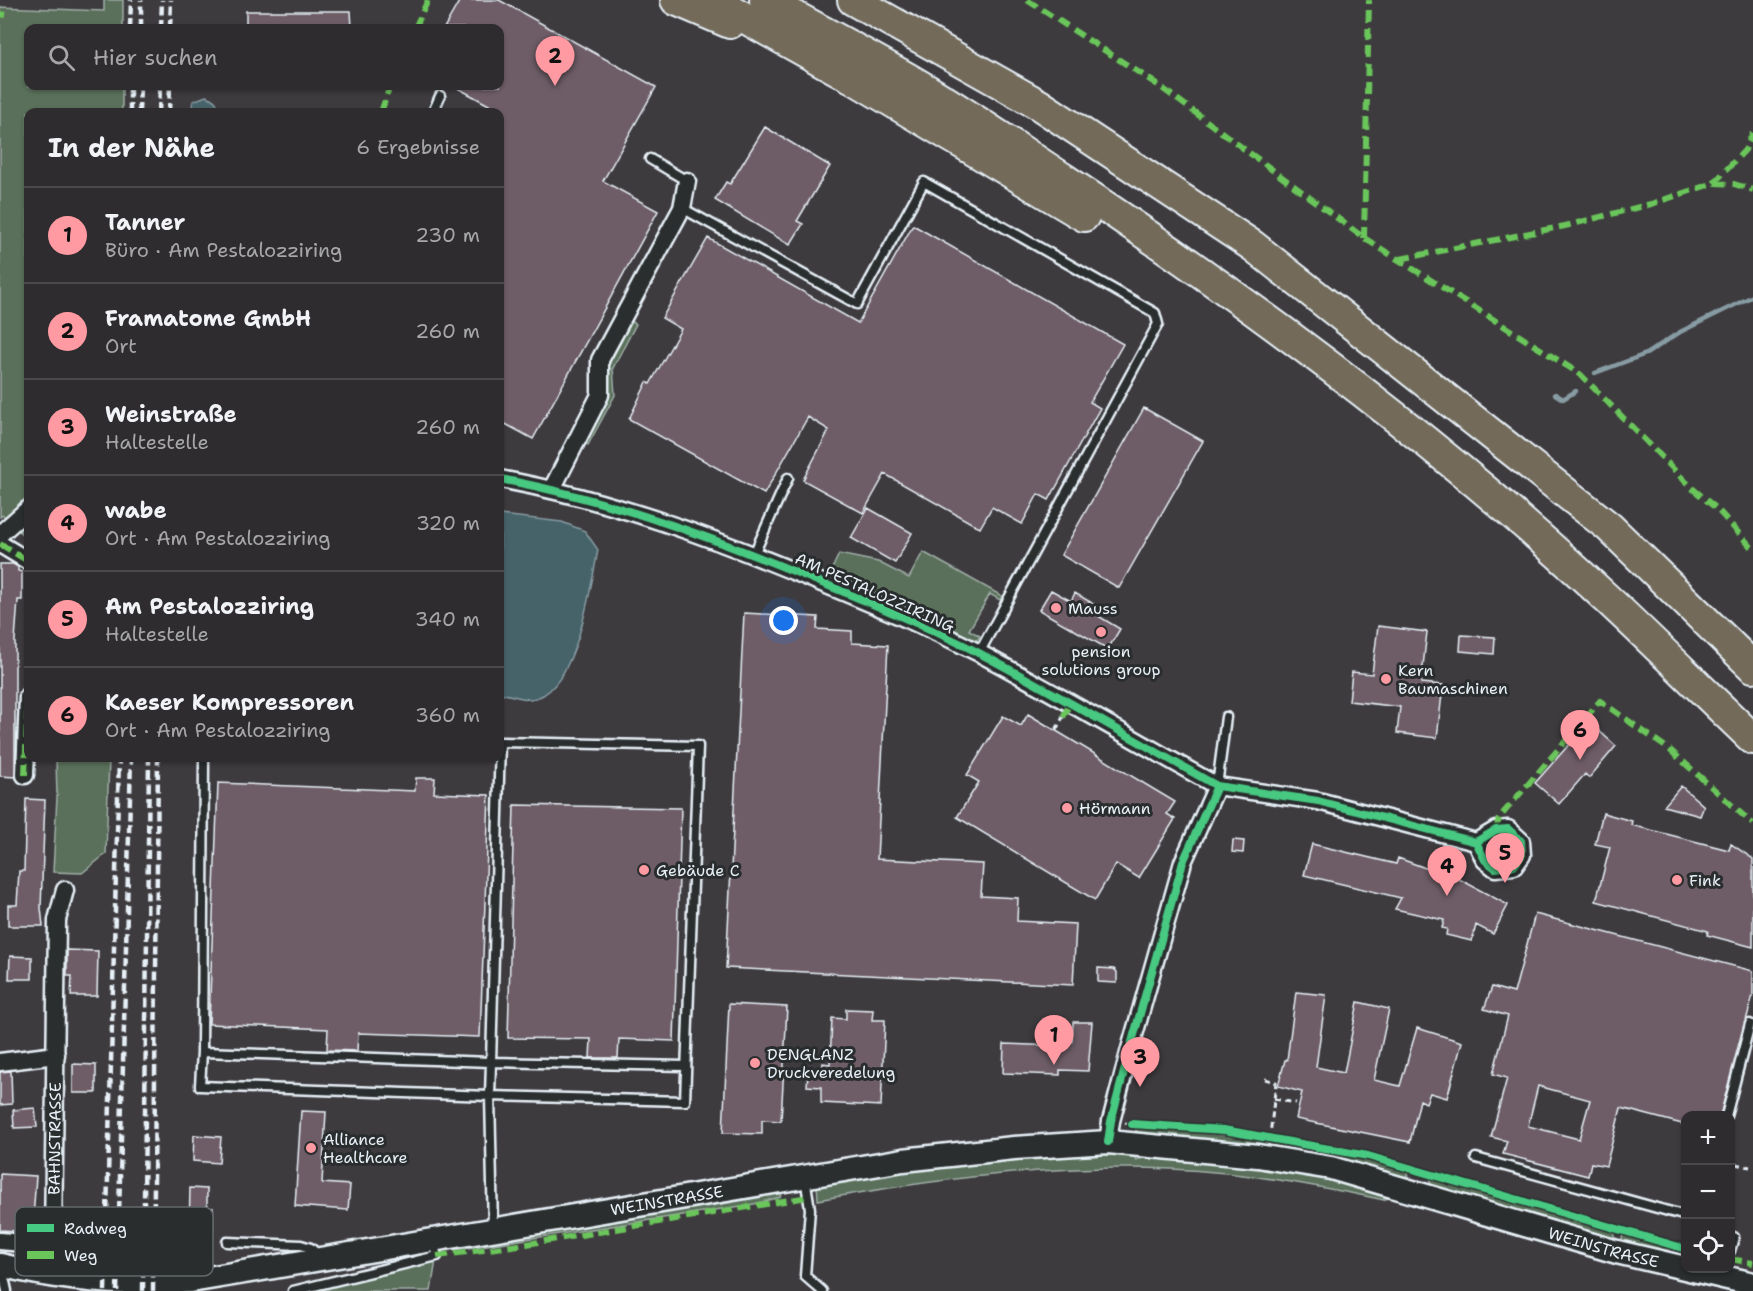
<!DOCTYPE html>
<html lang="de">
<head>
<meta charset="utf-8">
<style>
  :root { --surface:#2e2c2f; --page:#363437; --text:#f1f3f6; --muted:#a7a7aa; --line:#49484b; --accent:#ff9aa2 }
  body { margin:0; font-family:"Shantell Sans",sans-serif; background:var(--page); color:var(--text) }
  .controls { position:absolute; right:18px; bottom:18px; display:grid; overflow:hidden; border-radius:12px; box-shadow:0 2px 4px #0004 }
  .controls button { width:54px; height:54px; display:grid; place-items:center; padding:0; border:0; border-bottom:2px solid var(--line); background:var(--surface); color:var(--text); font:30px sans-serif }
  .you { position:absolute; left:784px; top:621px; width:21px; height:21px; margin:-15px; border:4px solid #fff; border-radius:50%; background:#1a73e8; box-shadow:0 0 0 9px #1a73e833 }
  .badge { display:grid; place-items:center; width:39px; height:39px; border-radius:50%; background:var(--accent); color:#111; font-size:20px; font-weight:700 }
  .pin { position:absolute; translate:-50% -50px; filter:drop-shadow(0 2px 3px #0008) }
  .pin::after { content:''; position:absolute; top:32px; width:21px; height:18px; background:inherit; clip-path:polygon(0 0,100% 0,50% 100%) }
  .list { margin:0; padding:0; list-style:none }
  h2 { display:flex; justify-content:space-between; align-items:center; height:78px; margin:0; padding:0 24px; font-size:26px }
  h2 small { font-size:20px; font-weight:400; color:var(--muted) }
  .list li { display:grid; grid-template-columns:39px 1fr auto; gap:18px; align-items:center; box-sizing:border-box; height:96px; padding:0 24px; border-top:2px solid var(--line) }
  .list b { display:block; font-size:22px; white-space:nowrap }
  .list p { margin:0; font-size:20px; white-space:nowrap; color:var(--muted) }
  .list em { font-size:20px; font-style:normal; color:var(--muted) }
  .icon { flex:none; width:33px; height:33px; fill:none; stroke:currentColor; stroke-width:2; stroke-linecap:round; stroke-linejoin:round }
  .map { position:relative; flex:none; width:1753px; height:1291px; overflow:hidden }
  .search { position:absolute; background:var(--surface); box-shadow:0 2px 4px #0004; left:24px; top:24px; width:480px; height:66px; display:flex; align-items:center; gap:15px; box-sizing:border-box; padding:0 21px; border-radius:12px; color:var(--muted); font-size:22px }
  .panel { position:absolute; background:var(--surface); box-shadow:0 2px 4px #0004; left:24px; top:108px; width:480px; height:654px; border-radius:12px }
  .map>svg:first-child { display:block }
  .green { fill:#5a6f5a; stroke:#a1b0a9; stroke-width:1.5 }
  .water { fill:#46646a; stroke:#879ca3; stroke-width:1.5 }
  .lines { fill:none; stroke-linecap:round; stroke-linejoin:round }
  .stream { stroke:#879ca3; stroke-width:4.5 }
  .building { fill:#6e5d66; stroke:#e8f1f8; stroke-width:1.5; fill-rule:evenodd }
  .service-casing { stroke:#e8f1f8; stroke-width:13 }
  .minor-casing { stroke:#e8f1f8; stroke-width:21 }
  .secondary-casing { stroke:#e8f1f8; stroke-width:27 }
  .motorway-casing { stroke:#e8f1f8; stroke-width:34 }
  .path { stroke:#e8f1f8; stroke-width:3; stroke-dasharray:6 4.5; stroke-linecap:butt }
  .service { stroke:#2a2d2e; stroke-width:8 }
  .minor { stroke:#2a2d2e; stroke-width:16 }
  .secondary { stroke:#2a2d2e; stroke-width:22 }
  .motorway { stroke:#736b5a; stroke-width:30 }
  .rail { stroke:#e8f1f8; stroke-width:4.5; stroke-dasharray:9 4.5; stroke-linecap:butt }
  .quiet { stroke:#6ac65a; stroke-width:6; stroke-dasharray:12 6; stroke-linecap:butt }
  .cycleway-casing { stroke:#2a2d2e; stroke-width:11 }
  .cycleway { stroke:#46c982; stroke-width:8 }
  .poi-dot { fill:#ff9aa2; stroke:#2a2d2e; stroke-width:2 }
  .labels { text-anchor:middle; stroke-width:6; stroke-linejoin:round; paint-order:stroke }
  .street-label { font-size:16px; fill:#e8f1f8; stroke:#2a2d2e }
  .poi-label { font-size:16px; fill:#e8f1f8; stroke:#2a2d2e; text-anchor:start }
  .key { fill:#2a2d2e; stroke:#63686b; stroke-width:1.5 }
  .key-label { font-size:16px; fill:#e8f1f8 }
</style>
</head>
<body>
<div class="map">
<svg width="1753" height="1291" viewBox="0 0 1753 1291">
  <rect width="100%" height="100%" fill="#3e3b3f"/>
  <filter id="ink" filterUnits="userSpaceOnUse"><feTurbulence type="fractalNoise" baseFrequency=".0167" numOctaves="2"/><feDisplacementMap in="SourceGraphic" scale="12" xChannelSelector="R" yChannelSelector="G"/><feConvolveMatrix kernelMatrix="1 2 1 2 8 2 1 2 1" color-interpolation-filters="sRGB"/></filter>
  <g filter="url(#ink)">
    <path class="green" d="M 104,0 L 123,0 L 123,28 L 28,28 L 28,86 L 122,86 L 122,112 L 28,112 L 28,540 L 3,515 L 0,517 L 0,7 L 104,11 Z
      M 631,321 L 636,324 L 613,368 L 615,395 L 588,445 L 583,442 L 609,394 L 607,367 Z
      M 923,552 L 1002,596 L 1000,600 L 990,594 L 969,630 L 980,636 L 976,642 L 919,611 L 830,573 L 839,554 L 878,562 L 909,578 Z
      M 56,758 L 109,758 L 106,854 L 82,873 L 53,872 L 57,797 Z
      M 1135,1127 C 1229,1133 1320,1145 1411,1171 L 1404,1178 L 1145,1136 L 1136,1131 Z
      M 1108,1155 L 1134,1156 L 1136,1160 L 1152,1156 L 1275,1168 L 1392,1195 L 1384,1200 C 1314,1185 1243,1172 1172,1169 C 1053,1164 934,1179 818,1200 L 817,1183 L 992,1158 Z
      M 1429,1176 L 1610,1231 L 1614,1234 L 1613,1241 L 1431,1186 Z
      M 771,1191 L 782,1193 L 780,1197 L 754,1204 L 455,1250 L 449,1248 Z
      M 1623,1234 L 1674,1248 L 1664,1251 L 1621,1243 Z
      M 436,1260 L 431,1291 L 314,1291 Z"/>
    <path class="water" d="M 206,96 C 215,99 218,103 219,112 L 191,112 L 193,101 Z
      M 500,515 L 562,522 L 585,531 L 598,550 C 591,584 576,695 531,699 C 522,699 509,695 500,693 Z"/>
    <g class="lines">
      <path class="stream" d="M 1595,373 L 1646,354 L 1680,332 L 1753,296
        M 1555,394 L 1563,399 L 1576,391"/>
    </g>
    <path class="building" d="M 460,0 L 499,0 L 656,87 L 603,181 L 658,211 L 533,439 L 500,421 L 500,111 L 454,86 L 500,86 L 500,28 L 444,28 Z
      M 246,11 L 351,11 L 352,28 L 246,28 Z
      M 765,127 L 830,166 L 797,221 L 803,224 L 790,245 L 715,200 L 726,182 L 730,184 Z
      M 913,225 L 1123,344 L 1090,402 L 1100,408 L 1049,500 L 1038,494 L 1022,524 L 992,507 L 980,528 L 885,474 L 863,513 L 803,480 L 829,430 L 808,417 L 764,494 L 629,419 L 647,382 L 650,384 L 681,329 L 662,318 L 708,238 L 858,323 Z
      M 1144,408 L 1203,441 L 1119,588 L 1061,555 Z
      M 868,508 L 912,533 L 895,563 L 851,538 Z
      M 0,564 L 13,564 L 18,567 L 18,571 L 22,572 L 22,600 L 18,600 L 15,640 L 15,777 L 0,776 Z
      M 1051,590 L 1071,601 L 1075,593 L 1099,607 L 1095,614 L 1120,629 L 1108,649 L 1039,610 Z
      M 744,613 L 818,617 L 817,629 L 852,631 L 852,643 L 888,645 L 877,859 L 983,864 L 981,896 L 1018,898 L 1017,921 L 1076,924 L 1073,985 L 726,968 Z
      M 1378,626 L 1427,632 L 1421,683 L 1443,685 L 1437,738 L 1397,733 L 1400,707 L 1349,701 L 1352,672 L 1372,674 Z
      M 1461,635 L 1495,637 L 1494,654 L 1460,651 Z
      M 1028,714 L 1175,802 L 1167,814 L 1175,819 L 1139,878 L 1116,864 L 1095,900 L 957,817 L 979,782 L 967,775 L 1003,716 L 1021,726 Z
      M 1589,722 L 1616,746 L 1589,778 L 1585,774 L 1559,804 L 1535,783 Z
      M 416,778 L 435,778 L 434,793 L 489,795 L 480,1037 L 358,1033 L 357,1051 L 327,1050 L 328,1029 L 209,1024 L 218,783 L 415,791 Z
      M 1681,786 L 1704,806 L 1700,816 L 1664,806 Z
      M 26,799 L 45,800 L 41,908 L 43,926 L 8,926 L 8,905 L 17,905 L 19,871 L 24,871 Z
      M 514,805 L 681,808 L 674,1041 L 619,1039 L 618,1058 L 590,1058 L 591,1039 L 508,1038 Z
      M 1603,813 L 1632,821 L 1631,825 L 1729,850 L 1731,844 L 1753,859 L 1753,947 L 1707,935 L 1708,931 L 1596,901 L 1610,847 L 1595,844 Z
      M 1233,840 L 1244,841 L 1243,853 L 1232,852 Z
      M 1312,844 L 1396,864 L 1398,858 L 1431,870 L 1433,865 L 1508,905 L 1493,934 L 1476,925 L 1472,941 L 1446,935 L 1447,929 L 1442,928 L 1444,920 L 1395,909 L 1401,898 L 1304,875 Z
      M 1535,914 L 1753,971 L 1753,995 L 1720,1116 L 1686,1116 L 1686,1125 L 1621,1108 L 1606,1166 L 1591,1163 L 1588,1176 L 1503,1154 L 1507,1141 L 1491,1137 L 1507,1078 L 1493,1074 L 1508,1016 L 1484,1009 L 1492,987 L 1514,993 ZM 1538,1086 L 1590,1100 L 1579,1139 L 1528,1126 Z
      M 67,950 L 98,951 L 97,996 L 71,996 L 72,976 L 67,976 Z
      M 10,956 L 32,957 L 32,979 L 9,979 Z
      M 1098,968 L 1114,969 L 1117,972 L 1117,983 L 1098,982 Z
      M 1296,992 L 1326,995 L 1316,1067 L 1344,1073 L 1358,1002 L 1389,1009 L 1374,1080 L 1400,1086 L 1417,1028 L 1462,1042 L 1447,1098 L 1430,1093 L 1426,1103 L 1420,1100 L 1410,1142 L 1296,1119 L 1302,1092 L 1278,1086 L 1285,1060 L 1287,1060 Z
      M 729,1004 L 787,1007 L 781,1121 L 762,1120 L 762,1134 L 723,1133 Z
      M 846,1009 L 873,1010 L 872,1020 L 885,1020 L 881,1106 L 821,1103 L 821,1087 L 807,1086 L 808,1073 L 822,1074 L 823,1063 L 830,1064 L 832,1018 L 846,1019 Z
      M 1073,1022 L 1092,1022 L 1088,1071 L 1060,1070 L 1060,1075 L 1003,1073 L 1004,1044 L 1061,1046 L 1062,1041 L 1072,1042 Z
      M 73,1064 L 96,1065 L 96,1093 L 73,1093 Z
      M 11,1071 L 12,1104 L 0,1105 L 0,1072 Z
      M 35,1108 L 37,1127 L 14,1128 L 13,1110 Z
      M 301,1111 L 326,1112 L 322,1183 L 350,1185 L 348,1210 L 295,1206 Z
      M 194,1135 L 221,1137 L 219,1163 L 193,1161 Z
      M 0,1174 L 36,1176 L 32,1232 L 0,1230 Z
      M 190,1188 L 207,1189 L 207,1208 L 213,1208 L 213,1231 L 189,1231 Z"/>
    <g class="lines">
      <g class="service-casing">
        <path id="service" d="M 433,112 L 440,96
          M 650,159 L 687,181
          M 682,208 L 857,304 L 924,182 L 1155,313 L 1158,324 L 979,653
          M 754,554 L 788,478
          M 1217,786 L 1226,717
          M 202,1052 L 204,758
          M 1726,1116 L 1750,1024
          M 1476,1158 L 1686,1216
          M 805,1177 L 810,1209 L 805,1276 L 822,1291
          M 493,1228 L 490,1096 L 200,1086 L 202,1052 L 491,1062 L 490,1096 L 685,1101 L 698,746 L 500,742 L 491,1062 L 686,1066
          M 227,1242 L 301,1245 L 311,1248 L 319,1256
          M 1730,1251 L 1734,1237
          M 2,1268 L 7,1291
          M 293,1291 L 437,1256 L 432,1240"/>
      </g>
      <g class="minor-casing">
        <g id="minor">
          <path d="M 500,479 C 612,500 717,539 822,583 C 876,605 929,627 979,653 C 1060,696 1138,742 1217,786"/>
          <path d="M 552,489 L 600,395 L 600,360 L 682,208 L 687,181"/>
          <path d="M 0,534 L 28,509"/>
          <path d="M 0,544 L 28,561"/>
          <path d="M 25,775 L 28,696"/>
          <path d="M 0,1062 L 56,1055"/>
          <path d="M 1108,1142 L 1111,1121 L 1130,1049 L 1183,862 L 1217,786 L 1318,801 L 1476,842 L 1485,860 L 1495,868 L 1514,866 L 1522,855 L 1521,841 L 1508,829 L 1496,830 L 1476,842"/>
          <path id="s1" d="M 0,1241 L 45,1245 L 53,1240 L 57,920 L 65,890"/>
        </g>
      </g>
      <g class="secondary-casing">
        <g id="secondary">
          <path id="s2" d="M 0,1265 C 63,1280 126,1286 191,1281 L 903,1160 L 1014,1148 L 1108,1142 L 1258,1156 L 1331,1168 L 1617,1252 L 1753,1284"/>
        </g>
      </g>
      <g class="motorway-casing">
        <path id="motorway" d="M 676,0 L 730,23
          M 713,0 L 856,80 L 1084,216
          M 765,0 C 812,26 860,51 907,78 C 961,109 1012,145 1064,179 C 1223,284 1378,397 1522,522 C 1602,591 1677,666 1753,739
          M 853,0 L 1038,104 L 1253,246 L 1609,527 L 1753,667"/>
      </g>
      <path class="path" d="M 1056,730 L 1063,717
        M 1265,1079 L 1276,1082 L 1270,1136
        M 1274,1099 L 1296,1103
        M 1125,1123 L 1132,1124
        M 1736,1164 L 1750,1167"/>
      <use href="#service" class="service"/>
      <use href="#minor" class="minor"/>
      <use href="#secondary" class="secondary"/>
      <use href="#motorway" class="motorway"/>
      <path class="rail" d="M 130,28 L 131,0
        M 141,28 L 141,0
        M 161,28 L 162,0
        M 170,28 L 171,0
        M 130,112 L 130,86
        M 139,112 L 140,86
        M 159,112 L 160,86
        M 169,112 L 170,86
        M 105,1291 L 119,758
        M 117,1291 L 131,758
        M 143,1291 L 149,758
        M 153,1291 L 158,758"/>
      <path class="quiet" d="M 1027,0 L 1158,85 L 1364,238 L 1580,374 L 1692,488 L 1717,509 L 1753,549
        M 0,14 L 6,15
        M 415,28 L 428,0
        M 381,112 L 390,86
        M 1714,183 L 1745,150 L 1753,133
        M 1364,238 L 1369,0
        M 1400,259 L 1565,226 L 1651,204 L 1714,183 L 1734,184 L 1753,190
        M 0,544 L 28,561
        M 1063,717 L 1070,704
        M 25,775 L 28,696
        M 1496,830 L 1499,818 L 1600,701 L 1670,750 L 1753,824
        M 437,1256 L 527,1244 L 808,1197
        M 1730,1259 L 1753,1263"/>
      <g class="cycleway-casing">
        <path id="cycleway" d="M 500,479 C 612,500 717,539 822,583 C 876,605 929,627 979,653 C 1060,696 1138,742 1217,786
          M 1132,1124 L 1224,1130 L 1368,1156 L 1686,1249
          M 1108,1142 L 1111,1121 L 1130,1049 L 1183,862 L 1217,786 L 1318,801 L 1476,842 L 1485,860 L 1495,868 L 1514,866 L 1522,855 L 1521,841 L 1508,829 L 1496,830 L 1476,842"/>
      </g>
      <use href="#cycleway" class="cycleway"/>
    </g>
  </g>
  <g class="poi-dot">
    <circle cx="1056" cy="608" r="6"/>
    <circle cx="1101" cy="632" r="6"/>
    <circle cx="1386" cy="679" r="6"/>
    <circle cx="1067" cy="808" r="6"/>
    <circle cx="644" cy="870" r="6"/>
    <circle cx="1677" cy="880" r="6"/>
    <circle cx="755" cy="1063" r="6"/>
    <circle cx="311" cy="1148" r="6"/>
  </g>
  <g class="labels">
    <g class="street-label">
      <text transform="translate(875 592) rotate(24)" y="6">AM PESTALOZZIRING</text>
      <text dy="6" stroke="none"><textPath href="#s1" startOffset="156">BAHNSTRASSE</textPath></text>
      <text dy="6" stroke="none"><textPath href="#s2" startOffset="675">WEINSTRASSE</textPath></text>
      <text dy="6" stroke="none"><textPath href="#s2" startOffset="1629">WEINSTRASSE</textPath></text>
    </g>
    <g class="poi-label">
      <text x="1068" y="614">Mauss</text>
      <text x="1101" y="657" text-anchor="middle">pension<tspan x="1101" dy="18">solutions group</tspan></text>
      <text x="1398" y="676">Kern<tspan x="1398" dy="18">Baumaschinen</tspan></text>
      <text x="1079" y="814">Hörmann</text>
      <text x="656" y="876">Gebäude C</text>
      <text x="1689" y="886">Fink</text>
      <text x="767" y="1060">DENGLANZ<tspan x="767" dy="18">Druckveredelung</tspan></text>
      <text x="323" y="1145">Alliance<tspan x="323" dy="18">Healthcare</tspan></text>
    </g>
  </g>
  <rect x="15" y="1207" width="198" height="69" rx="9" class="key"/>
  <rect x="27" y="1224" width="27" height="8" fill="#46c982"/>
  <rect x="27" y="1251" width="27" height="8" fill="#6ac65a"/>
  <g class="key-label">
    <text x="64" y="1234">Radweg</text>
    <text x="64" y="1261">Weg</text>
  </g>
</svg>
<div class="controls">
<button>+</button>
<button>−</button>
<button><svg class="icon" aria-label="locate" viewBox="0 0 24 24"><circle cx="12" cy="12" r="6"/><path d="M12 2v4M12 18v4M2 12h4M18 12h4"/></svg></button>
</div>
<div class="you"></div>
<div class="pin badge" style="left:1054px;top:1065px">1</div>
<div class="pin badge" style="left:555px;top:86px">2</div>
<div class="pin badge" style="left:1140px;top:1087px">3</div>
<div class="pin badge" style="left:1447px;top:896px">4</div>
<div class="pin badge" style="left:1505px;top:883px">5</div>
<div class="pin badge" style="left:1580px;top:760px">6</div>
<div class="search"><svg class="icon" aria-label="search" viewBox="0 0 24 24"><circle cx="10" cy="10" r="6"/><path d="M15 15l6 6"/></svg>Hier suchen</div>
<section class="panel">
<h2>In der Nähe<small>6 Ergebnisse</small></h2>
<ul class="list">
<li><span class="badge">1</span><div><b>Tanner</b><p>Büro · Am Pestalozziring</p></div><em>230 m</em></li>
<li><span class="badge">2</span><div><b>Framatome GmbH</b><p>Ort</p></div><em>260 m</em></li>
<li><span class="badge">3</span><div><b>Weinstraße</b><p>Haltestelle</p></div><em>260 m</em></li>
<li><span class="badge">4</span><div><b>wabe</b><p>Ort · Am Pestalozziring</p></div><em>320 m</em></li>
<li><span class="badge">5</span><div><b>Am Pestalozziring</b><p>Haltestelle</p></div><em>340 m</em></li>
<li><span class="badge">6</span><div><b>Kaeser Kompressoren</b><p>Ort · Am Pestalozziring</p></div><em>360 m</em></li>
</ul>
</section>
</div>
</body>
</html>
